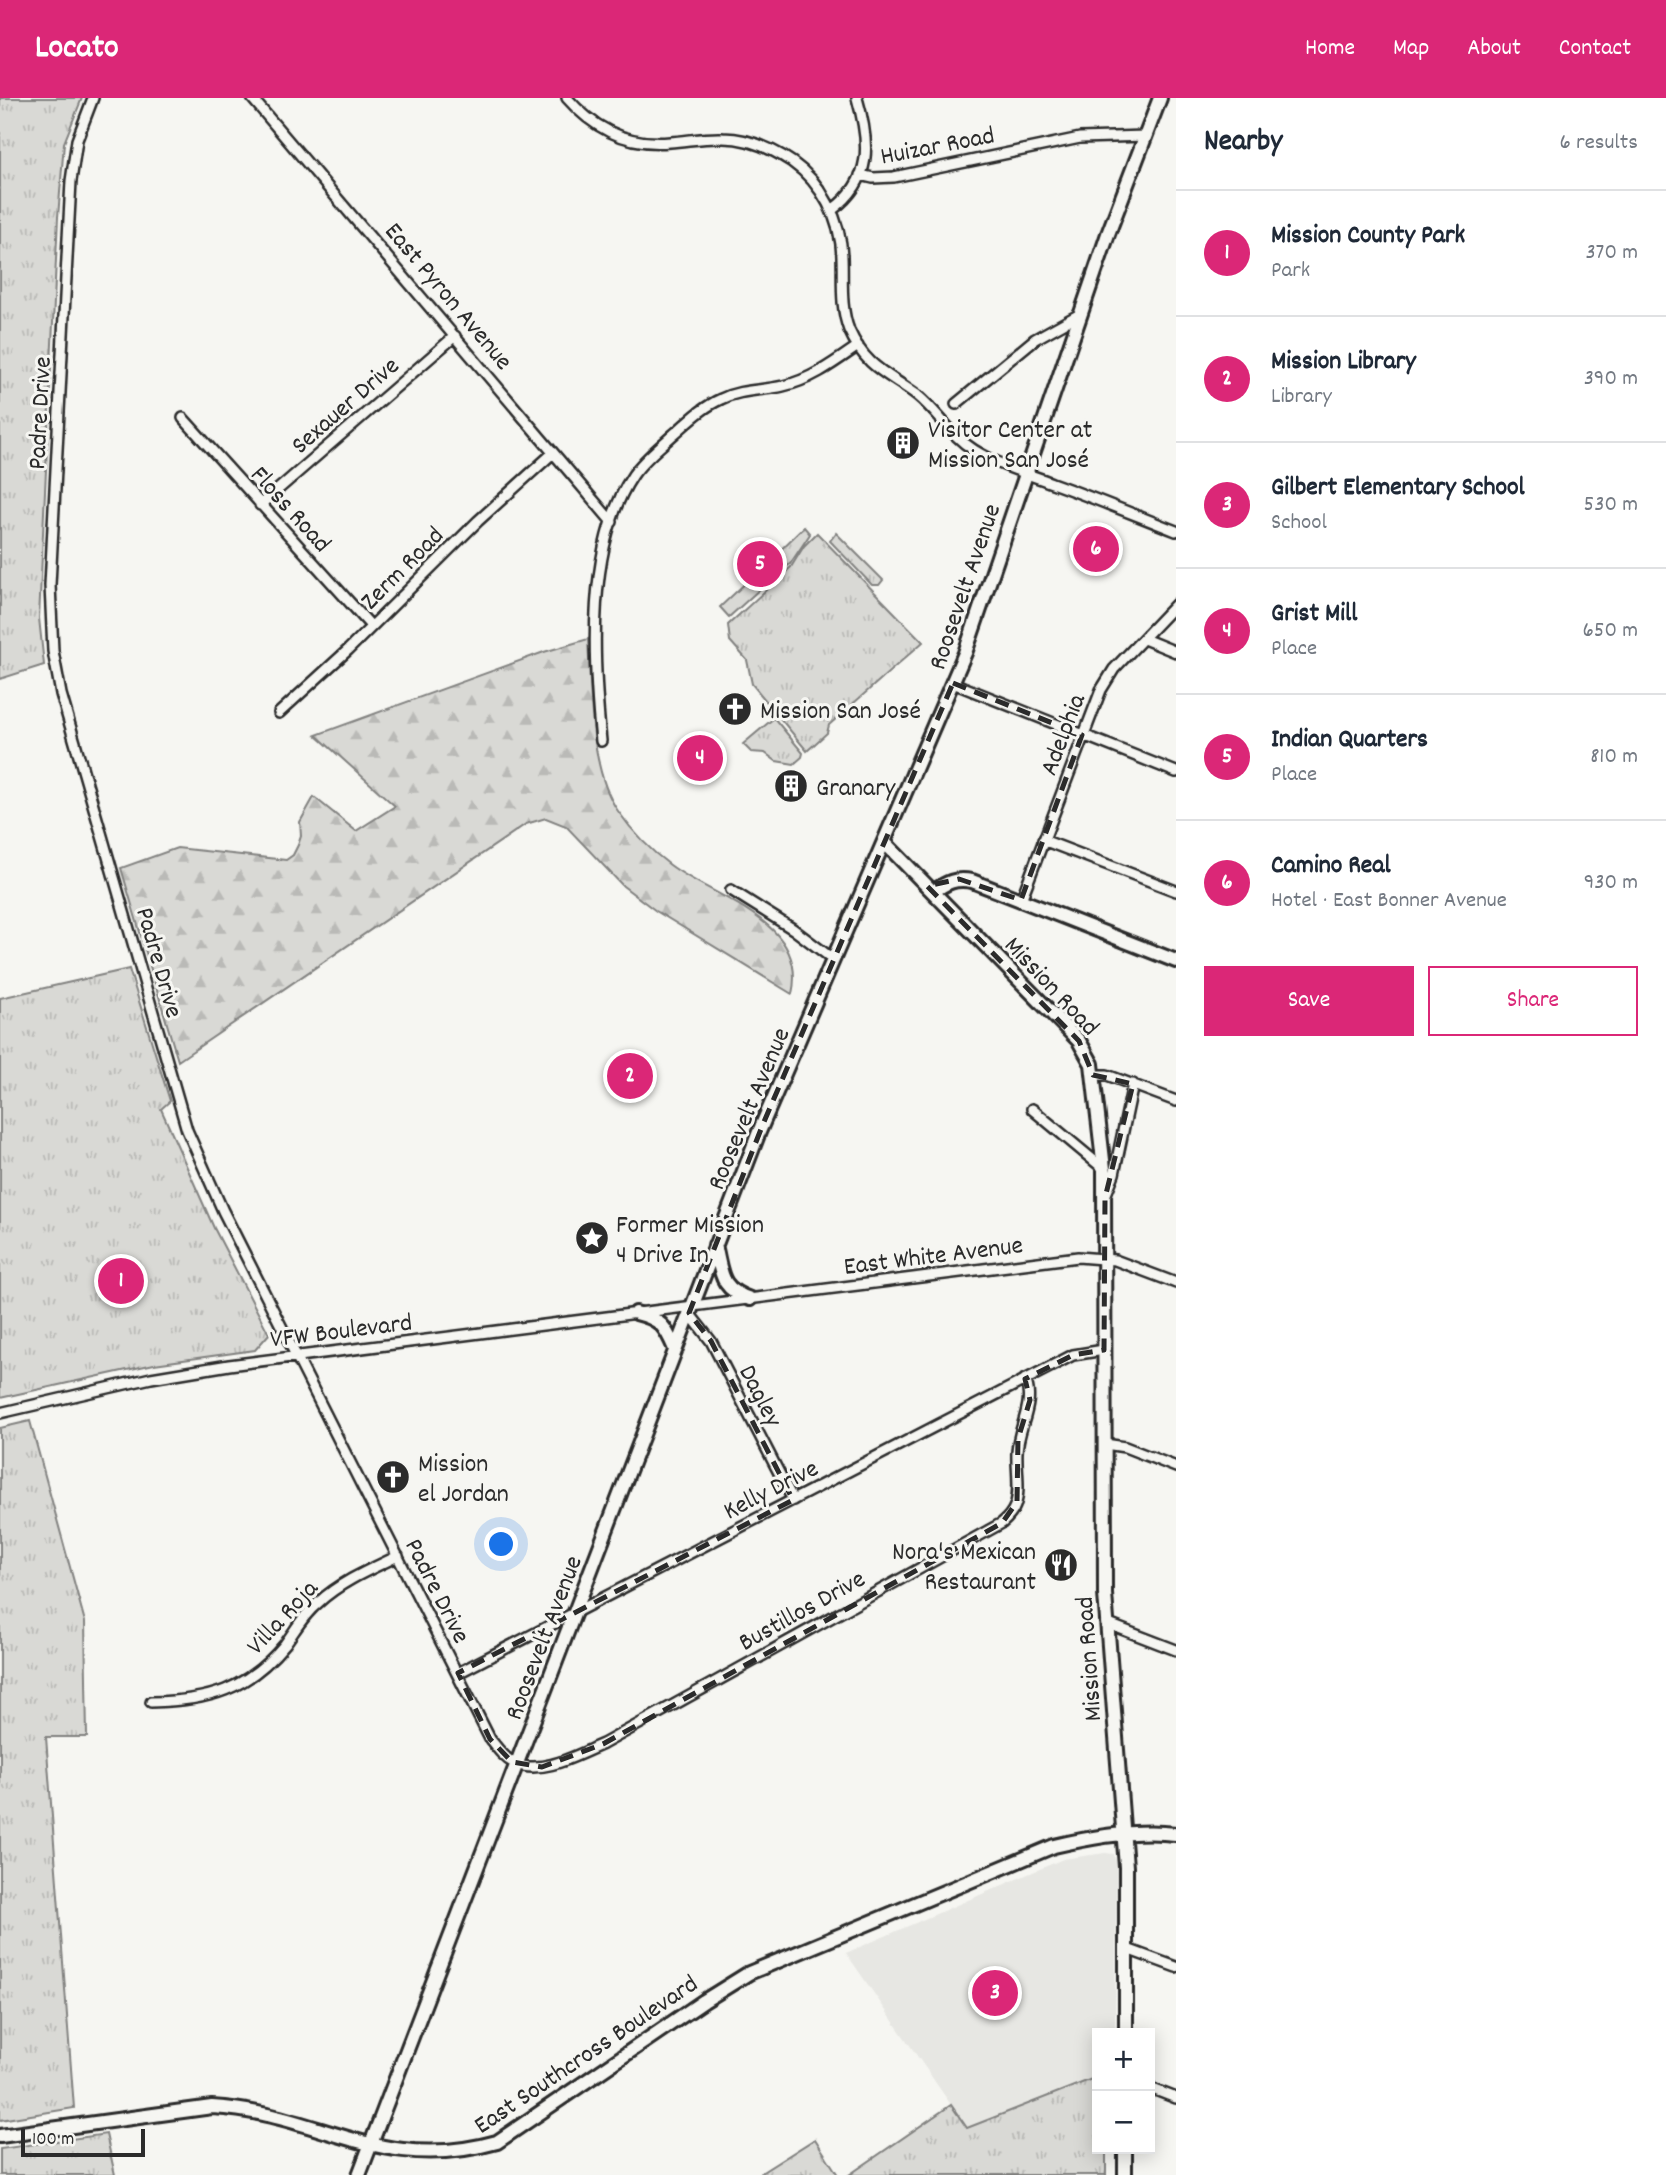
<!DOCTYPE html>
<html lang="en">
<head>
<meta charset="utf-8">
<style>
  :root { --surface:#fff; --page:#f2f2f3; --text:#1f2937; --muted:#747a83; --line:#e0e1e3; --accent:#db2777 }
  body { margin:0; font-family:Dekko,sans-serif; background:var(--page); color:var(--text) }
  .controls { position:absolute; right:21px; bottom:21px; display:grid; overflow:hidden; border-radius:0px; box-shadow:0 4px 18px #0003 }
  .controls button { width:63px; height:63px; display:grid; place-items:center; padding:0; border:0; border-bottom:2px solid var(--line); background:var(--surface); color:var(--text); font:35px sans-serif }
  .scale { position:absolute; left:21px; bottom:18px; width:124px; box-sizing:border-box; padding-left:7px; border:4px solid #2b2b2b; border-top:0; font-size:19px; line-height:24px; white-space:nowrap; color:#2b2b2b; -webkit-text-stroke:5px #f6f6f2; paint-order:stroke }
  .you { position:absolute; left:502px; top:1447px; width:24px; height:24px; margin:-18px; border:5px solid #fff; border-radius:50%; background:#1a73e8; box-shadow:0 0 0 10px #1a73e833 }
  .badge { display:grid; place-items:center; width:46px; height:46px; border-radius:50%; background:var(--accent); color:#fff; font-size:23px; font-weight:700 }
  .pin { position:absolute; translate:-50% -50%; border:4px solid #fff; box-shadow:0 2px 7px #0006 }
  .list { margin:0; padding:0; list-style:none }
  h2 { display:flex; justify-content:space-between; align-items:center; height:91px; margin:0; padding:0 28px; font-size:30px }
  h2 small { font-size:23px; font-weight:400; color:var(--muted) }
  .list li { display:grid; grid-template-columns:46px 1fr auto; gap:21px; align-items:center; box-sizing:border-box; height:126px; padding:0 28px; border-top:2px solid var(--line) }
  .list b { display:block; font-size:26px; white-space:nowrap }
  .list p { margin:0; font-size:23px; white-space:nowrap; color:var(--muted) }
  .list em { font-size:23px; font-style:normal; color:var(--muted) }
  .actions { display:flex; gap:14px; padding:21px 28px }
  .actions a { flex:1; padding:16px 0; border:2px solid var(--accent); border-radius:0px; text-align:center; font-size:24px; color:var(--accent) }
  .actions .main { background:var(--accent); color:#fff }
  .map { position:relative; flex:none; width:1176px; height:2077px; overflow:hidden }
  header { display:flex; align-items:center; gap:42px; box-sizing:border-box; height:98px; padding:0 35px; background:var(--accent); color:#fff }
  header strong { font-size:33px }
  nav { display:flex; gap:38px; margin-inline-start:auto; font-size:24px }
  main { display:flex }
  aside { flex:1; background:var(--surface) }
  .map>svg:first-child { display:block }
  .built { fill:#e7e7e3 }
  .grass { fill:url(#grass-tufts); stroke:#828280; stroke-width:2 }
  .forest { fill:url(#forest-firs); stroke:#828280; stroke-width:2 }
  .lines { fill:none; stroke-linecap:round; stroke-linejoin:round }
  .street-casing { stroke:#2b2b2b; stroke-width:14 }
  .secondary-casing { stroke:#2b2b2b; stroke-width:18 }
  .street { stroke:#f6f6f2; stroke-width:9 }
  .secondary { stroke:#f6f6f2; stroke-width:12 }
  .marked { fill:none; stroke:#2b2b2b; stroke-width:5; stroke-dasharray:14 9; stroke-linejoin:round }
  .labels { text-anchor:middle; stroke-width:6; stroke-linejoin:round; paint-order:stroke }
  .street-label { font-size:26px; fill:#2b2b2b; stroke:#f6f6f2 }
  .poi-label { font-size:26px; fill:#2b2b2b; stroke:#f6f6f2; text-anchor:start }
</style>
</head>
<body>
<header>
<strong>Locato</strong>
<nav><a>Home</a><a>Map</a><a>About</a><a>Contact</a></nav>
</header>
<main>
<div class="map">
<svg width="1176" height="2077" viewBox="0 0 1176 2077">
  <defs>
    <pattern id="grass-tufts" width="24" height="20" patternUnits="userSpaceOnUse" patternTransform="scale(1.75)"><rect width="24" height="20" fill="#d9d9d5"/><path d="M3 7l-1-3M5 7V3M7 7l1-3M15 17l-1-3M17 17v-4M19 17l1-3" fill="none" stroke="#babab7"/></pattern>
    <pattern id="forest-firs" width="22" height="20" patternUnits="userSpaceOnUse" patternTransform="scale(1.75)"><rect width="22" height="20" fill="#d9d9d5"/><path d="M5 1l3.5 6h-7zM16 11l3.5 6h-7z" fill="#babab7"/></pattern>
  </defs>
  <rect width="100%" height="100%" fill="#f6f6f2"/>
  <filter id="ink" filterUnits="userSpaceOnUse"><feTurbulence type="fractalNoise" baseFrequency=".0143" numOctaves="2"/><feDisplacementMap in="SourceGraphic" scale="14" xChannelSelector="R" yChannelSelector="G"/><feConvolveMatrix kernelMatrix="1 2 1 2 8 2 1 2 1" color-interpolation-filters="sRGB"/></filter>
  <g filter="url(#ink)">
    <path class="built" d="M 1105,1755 L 1114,1756 L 1117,1768 L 1115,1935 L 1097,1935 L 1097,1979 L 967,2030 L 846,1855 L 1063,1761 Z"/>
    <path class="grass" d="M 0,0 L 82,0 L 64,45 L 58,119 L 39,520 L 44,567 L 0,581 Z
      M 804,429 L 810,436 L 790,466 L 777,476 L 767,465 Z
      M 817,435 L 923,544 L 829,627 L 827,635 L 807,653 L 752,586 L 747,562 L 730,543 L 728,527 L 791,469 L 804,448 Z
      M 836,435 L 883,482 L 879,487 L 872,487 L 830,443 Z
      M 751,480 L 761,490 L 729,519 L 720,509 Z
      M 774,620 L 803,655 L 802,659 L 794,666 L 776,663 L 765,655 L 751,654 L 743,646 Z
      M 129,871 L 170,1003 L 161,1011 L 214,1130 L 269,1236 L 255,1252 L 154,1266 L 0,1300 L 0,900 Z
      M 30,1323 L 85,1524 L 87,1639 L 46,1639 L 74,2010 L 0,2022 L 0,1330 Z
      M 1097,1979 L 1097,2051 L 1106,2051 L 1106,2077 L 849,2077 L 951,2007 L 967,2030 Z
      M 106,2036 L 115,2077 L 0,2077 L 0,2051 Z
      M 815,2041 L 838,2077 L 758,2077 Z"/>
    <path class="forest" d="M 588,541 C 591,591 589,672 618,713 C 632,733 651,753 670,767 C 715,801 809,823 792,896 L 656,813 L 623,788 L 566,728 L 546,720 L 526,726 L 178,963 L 121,770 L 177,750 L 286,762 L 293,757 L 298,747 L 301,738 L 300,724 L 314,699 L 356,733 L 395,708 L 316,637 L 544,554 Z"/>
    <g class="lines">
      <g class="street-casing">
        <path id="street" d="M 93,0 L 77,42 L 71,83 L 50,487 L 53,553 L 61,596 L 187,1032 L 223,1113 L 490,1641 C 497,1650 504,1660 514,1665 C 541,1678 577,1657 603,1646 L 1002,1425 C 1008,1420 1012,1416 1015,1408 C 1021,1392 1016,1371 1017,1354 C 1018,1328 1036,1306 1025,1281
          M 252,0 L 612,424
          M 567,0 C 594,31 628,48 670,44 C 687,43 705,39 723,40 C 748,40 771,50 792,64 C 822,85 841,122 842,159 C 843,183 840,209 849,232 C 866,270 887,275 917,297 C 938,314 951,338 974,352 C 998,367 1026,375 1052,385 C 1094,400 1135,417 1176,433
          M 860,77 L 873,80 L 894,79 L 1080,40 L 1146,38
          M 832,112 C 873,82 870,45 857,0
          M 956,306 L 1035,241 L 1080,216
          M 183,320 L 371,528
          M 260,407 L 455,238
          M 1144,541 L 1176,554
          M 953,585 L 1176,674
          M 279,615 L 348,552 L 478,423 L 553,355
          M 601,643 C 593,563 586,447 633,377 C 644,361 660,349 674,336 C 689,323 703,309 721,301 C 741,291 762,293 783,288 C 811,282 835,264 858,248
          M 1043,742 L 1176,793
          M 731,792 L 793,831 L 834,862
          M 1021,802 L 1101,592 L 1114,571 L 1176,506
          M 1093,977 L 1107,977 L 1176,1003
          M 1032,1011 L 1104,1071
          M 1106,1096 L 1114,1076 L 1133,986
          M 689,1215 L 711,1243 L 793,1402
          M 0,1315 L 151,1280 L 229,1267 L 1078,1159 L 1115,1162 L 1176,1185
          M 1105,1346 L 1125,1349 L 1176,1369
          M 1106,1525 L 1176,1552
          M 458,1575 L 1073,1257 L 1104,1252
          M 151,1604 C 209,1603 247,1592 285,1546 C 296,1531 304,1516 319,1504 C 342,1483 371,1471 398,1458
          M 1127,1851 L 1176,1869
          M 1150,1990 L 1176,2000"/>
      </g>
      <g class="secondary-casing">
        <path id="secondary" d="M 885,745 L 1079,943 L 1092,966 L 1104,1071 L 1105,1496 L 1126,1769 L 1126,1935
          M 933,794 C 947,784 955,780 972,783 L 1176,863
          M 715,1147 C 722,1175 719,1190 750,1201
          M 636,1215 C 661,1221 665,1228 675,1251
          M 0,2038 L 212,2009 C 321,2015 380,2077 497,2044 L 704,1903 L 749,1875 L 1054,1748 C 1091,1739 1139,1731 1176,1736
          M 359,2077 L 759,1034 L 965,555 L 1108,136 L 1160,0
          M 1125,2077 L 1125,2051"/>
      </g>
      <use href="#street" class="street"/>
      <use href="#secondary" class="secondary"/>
    </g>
  </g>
  <path class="marked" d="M 953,585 L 1082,637 L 1021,802 L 959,781 L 927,788 L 1079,943 L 1093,977 L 1133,986 L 1105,1100 L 1104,1252 L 1073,1257 L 1025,1281 L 1030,1302 L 1018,1341 L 1017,1404 L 1002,1425 L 603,1646 L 542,1669 L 512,1664 L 490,1641 L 458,1575 L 793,1402 L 711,1243 L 689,1215 L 763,1026 Z"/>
  <defs>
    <g id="building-disc" transform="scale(1.75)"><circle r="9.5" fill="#2b2b2b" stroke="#f6f6f2"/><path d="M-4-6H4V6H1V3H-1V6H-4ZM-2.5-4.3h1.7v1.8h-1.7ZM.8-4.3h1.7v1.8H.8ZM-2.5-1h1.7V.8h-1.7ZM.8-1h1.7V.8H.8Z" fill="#fff"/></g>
    <g id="church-disc" transform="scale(1.75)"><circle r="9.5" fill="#2b2b2b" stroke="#f6f6f2"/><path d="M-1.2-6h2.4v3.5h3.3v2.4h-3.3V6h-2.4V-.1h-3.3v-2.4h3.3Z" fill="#fff"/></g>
    <g id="sight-disc" transform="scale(1.75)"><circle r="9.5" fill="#2b2b2b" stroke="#f6f6f2"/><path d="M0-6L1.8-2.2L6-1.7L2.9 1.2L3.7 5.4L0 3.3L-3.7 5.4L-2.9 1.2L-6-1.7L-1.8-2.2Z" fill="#fff"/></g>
    <g id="restaurant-disc" transform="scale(1.75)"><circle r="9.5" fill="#2b2b2b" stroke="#f6f6f2"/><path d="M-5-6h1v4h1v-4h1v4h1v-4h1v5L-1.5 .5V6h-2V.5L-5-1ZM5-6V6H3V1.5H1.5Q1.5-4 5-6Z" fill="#fff"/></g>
  </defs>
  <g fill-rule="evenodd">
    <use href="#building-disc" x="903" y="345"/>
    <use href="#church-disc" x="735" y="611"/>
    <use href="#building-disc" x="791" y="688"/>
    <use href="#sight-disc" x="592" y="1140"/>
    <use href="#church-disc" x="393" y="1379"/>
    <use href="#restaurant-disc" x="1061" y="1467"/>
  </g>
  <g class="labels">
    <g class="street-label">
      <text transform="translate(937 46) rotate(-11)" y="9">Huizar Road</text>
      <text transform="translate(450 197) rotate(50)" y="9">East Pyron Avenue</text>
      <text transform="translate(344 306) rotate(-41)" y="9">Sexauer Drive</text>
      <text transform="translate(38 315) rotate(-87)" y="9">Padre Drive</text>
      <text transform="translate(292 410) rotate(48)" y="9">Floss Road</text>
      <text transform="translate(401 469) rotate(-45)" y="9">Zerm Road</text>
      <text transform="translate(963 488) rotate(-71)" y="9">Roosevelt Avenue</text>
      <text transform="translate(1061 636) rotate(-69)" y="9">Adelphia</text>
      <text transform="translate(161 864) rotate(74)" y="9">Padre Drive</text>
      <text transform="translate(1053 887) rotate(47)" y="9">Mission Road</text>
      <text transform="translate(747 1010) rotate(-67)" y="9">Roosevelt Avenue</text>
      <text transform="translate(933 1156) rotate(-7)" y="9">East White Avenue</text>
      <text transform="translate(341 1231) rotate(-7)" y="9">VFW Boulevard</text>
      <text transform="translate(762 1297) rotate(63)" y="9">Dagley</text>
      <text transform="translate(770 1390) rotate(-27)" y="9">Kelly Drive</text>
      <text transform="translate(439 1492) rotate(63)" y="9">Padre Drive</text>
      <text transform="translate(801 1511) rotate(-29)" y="9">Bustillos Drive</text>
      <text transform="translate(281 1518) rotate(-47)" y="9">Villa Roja</text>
      <text transform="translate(542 1539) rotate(-69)" y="9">Roosevelt Avenue</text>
      <text transform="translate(1087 1561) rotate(-94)" y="9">Mission Road</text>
      <text transform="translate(585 1955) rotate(-34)" y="9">East Southcross Boulevard</text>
    </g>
    <g class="poi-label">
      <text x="928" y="339">Visitor Center at<tspan x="928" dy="30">Mission San José</tspan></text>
      <text x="760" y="620">Mission San José</text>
      <text x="816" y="697">Granary</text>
      <text x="616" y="1134">Former Mission<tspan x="616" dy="30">4 Drive In</tspan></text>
      <text x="418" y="1373">Mission<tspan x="418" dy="30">el Jordan</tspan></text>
      <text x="1036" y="1461" text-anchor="end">Nora's Mexican<tspan x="1036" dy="30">Restaurant</tspan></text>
    </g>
  </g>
</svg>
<div class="controls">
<button>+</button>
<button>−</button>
</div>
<div class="scale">100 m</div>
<div class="you"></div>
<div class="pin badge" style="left:121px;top:1183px">1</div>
<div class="pin badge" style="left:630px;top:978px">2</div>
<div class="pin badge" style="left:995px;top:1895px">3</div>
<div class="pin badge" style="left:700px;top:660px">4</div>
<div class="pin badge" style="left:760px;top:466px">5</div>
<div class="pin badge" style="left:1096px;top:451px">6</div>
</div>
<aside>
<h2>Nearby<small>6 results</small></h2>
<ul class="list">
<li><span class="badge">1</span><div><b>Mission County Park</b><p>Park</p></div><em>370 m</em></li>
<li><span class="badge">2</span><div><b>Mission Library</b><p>Library</p></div><em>390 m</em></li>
<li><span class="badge">3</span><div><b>Gilbert Elementary School</b><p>School</p></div><em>530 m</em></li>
<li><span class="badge">4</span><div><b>Grist Mill</b><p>Place</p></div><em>650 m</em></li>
<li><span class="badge">5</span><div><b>Indian Quarters</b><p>Place</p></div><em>810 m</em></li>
<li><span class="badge">6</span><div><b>Camino Real</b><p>Hotel · East Bonner Avenue</p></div><em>930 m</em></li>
</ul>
<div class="actions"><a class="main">Save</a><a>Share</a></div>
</aside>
</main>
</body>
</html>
